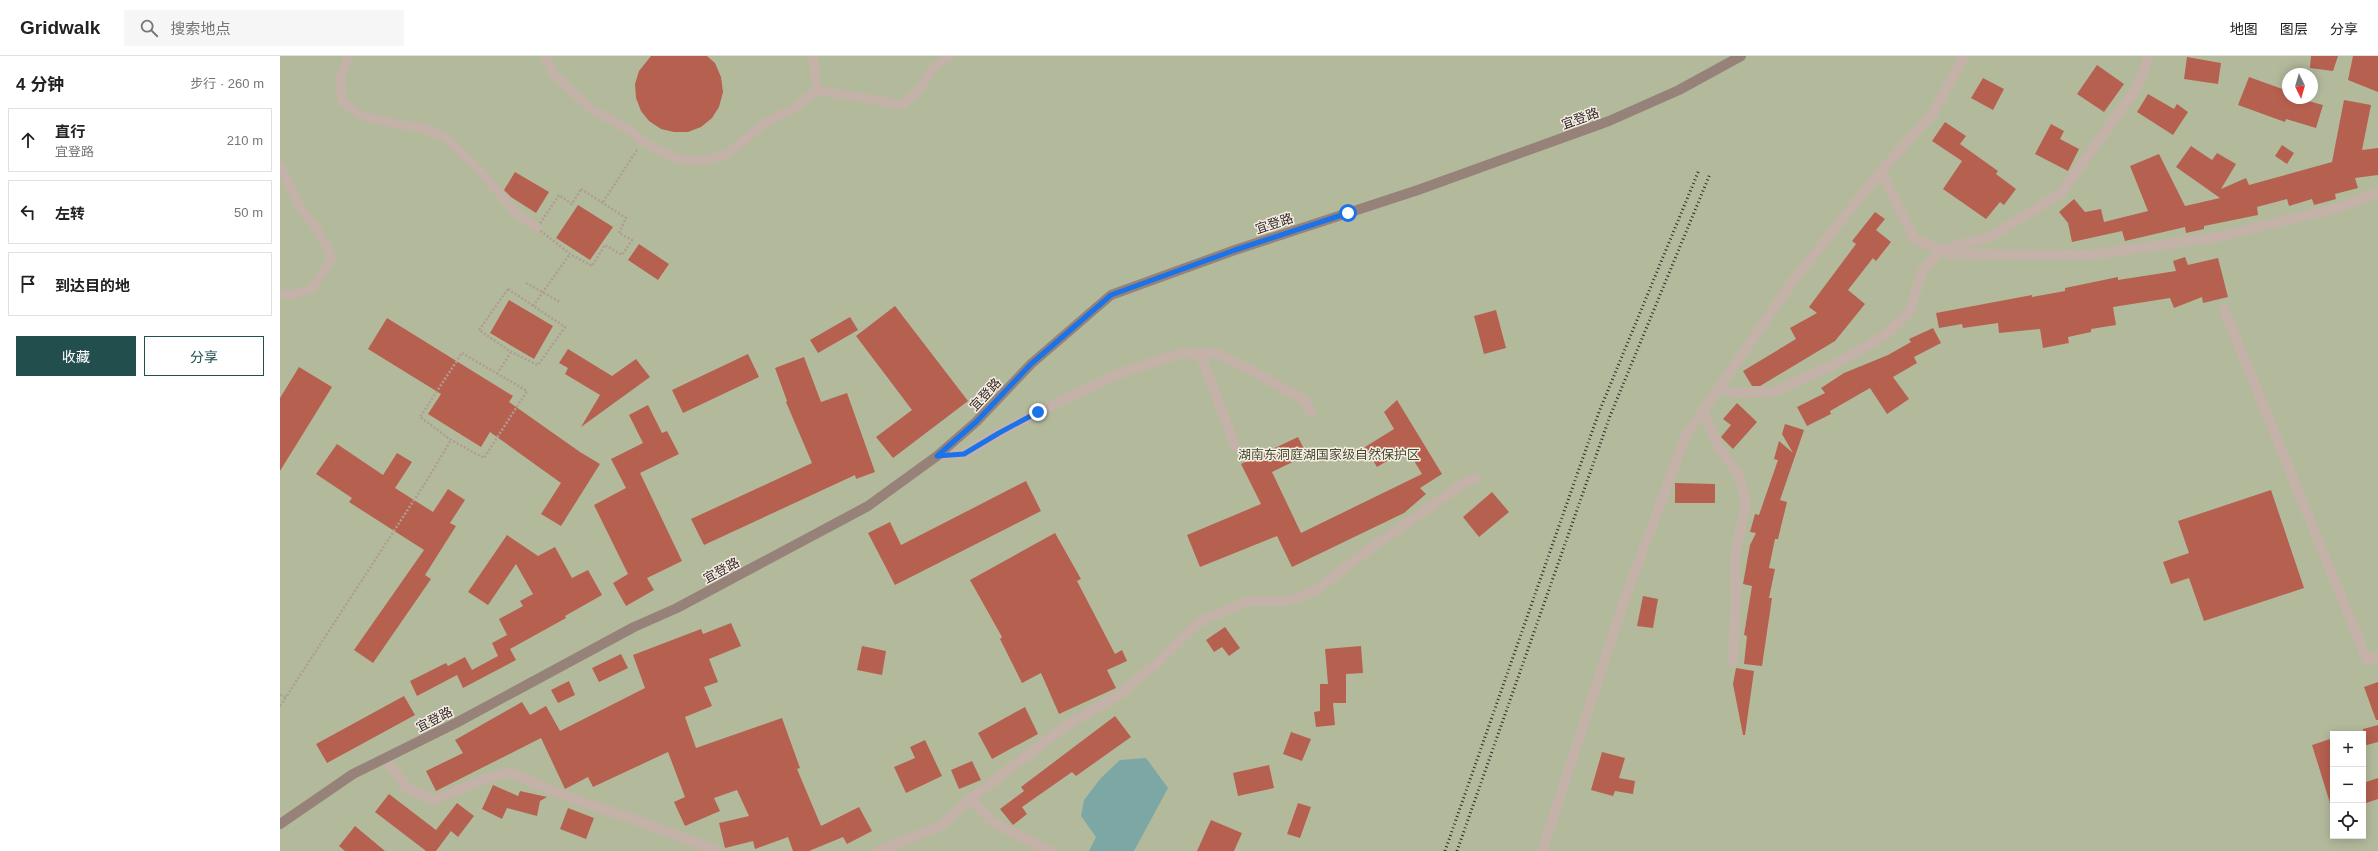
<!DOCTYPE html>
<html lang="zh">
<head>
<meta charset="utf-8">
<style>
  :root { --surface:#fff; --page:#f6f6f6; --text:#222; --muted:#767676; --line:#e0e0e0; --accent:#224e4d }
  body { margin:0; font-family:Helvetica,"Noto Sans SC",sans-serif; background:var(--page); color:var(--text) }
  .controls { position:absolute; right:12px; bottom:12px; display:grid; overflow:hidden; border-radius:0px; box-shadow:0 2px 10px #0003 }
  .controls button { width:36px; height:36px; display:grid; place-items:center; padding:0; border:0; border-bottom:1px solid var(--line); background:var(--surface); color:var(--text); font:20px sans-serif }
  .compass { position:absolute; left:2002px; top:12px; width:36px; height:36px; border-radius:50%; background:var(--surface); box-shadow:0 2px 10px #0003; rotate:175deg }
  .stop { position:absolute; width:12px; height:12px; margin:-9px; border:3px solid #1a73e8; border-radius:50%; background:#fff }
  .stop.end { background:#1a73e8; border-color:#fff; box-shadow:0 1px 4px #0008 }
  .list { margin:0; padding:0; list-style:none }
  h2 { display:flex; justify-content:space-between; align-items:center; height:52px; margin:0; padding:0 16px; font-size:17px }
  h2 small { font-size:13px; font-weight:400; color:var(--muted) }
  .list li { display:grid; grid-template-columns:26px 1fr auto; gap:12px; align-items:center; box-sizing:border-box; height:64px; margin:0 8px 8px; padding:0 8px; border:1px solid var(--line); border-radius:0px }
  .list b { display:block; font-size:15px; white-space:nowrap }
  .list p { margin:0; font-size:13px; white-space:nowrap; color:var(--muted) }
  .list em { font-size:13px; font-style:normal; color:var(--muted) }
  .actions { display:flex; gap:8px; padding:12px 16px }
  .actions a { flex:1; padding:9px 0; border:1px solid var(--accent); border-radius:0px; text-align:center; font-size:14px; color:var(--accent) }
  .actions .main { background:var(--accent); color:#fff }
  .icon { flex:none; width:22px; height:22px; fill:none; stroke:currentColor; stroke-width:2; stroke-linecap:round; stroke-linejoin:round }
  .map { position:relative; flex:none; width:2098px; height:795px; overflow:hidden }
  header { display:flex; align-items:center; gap:24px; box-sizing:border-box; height:56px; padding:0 20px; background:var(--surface); border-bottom:1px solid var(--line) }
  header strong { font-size:19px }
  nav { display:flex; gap:22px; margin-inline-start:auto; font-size:14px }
  .search { width:280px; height:36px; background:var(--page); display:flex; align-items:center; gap:10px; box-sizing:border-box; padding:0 14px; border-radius:0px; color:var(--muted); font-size:15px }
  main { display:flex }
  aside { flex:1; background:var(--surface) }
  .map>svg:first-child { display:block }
  .green { fill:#b3ba9c; fill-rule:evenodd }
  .water { fill:#7da7a5 }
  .building { fill:#b6604f }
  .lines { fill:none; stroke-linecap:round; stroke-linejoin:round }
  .path { stroke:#af9c92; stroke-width:2.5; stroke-dasharray:2 2; stroke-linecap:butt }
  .lane { stroke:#c4b2a8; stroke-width:9 }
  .street { stroke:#c4b2a8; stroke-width:10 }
  .secondary { stroke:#978279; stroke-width:10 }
  .rail { stroke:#322927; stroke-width:3; stroke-dasharray:1 3; stroke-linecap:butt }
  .route { stroke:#1a73e8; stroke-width:5 }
  .labels { text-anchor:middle; stroke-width:3; stroke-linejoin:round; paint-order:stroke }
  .street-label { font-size:13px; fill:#322927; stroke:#f6ede5 }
  .park-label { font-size:13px; fill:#444d2e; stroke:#f6ede5 }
</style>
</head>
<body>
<header>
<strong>Gridwalk</strong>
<div class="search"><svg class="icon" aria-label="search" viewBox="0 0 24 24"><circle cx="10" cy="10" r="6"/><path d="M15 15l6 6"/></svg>搜索地点</div>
<nav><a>地图</a><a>图层</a><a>分享</a></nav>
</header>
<main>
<aside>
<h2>4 分钟<small>步行 · 260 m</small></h2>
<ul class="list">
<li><svg class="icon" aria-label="ahead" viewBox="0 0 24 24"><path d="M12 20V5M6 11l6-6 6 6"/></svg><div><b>直行</b><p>宜登路</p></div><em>210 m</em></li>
<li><svg class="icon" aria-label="left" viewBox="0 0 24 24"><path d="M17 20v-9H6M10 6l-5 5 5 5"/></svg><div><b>左转</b></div><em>50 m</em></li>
<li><svg class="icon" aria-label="arrive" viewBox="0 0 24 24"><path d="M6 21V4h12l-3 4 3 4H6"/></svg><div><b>到达目的地</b></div></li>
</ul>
<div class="actions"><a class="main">收藏</a><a>分享</a></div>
</aside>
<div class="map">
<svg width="2098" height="795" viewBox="0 0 2098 795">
  <rect width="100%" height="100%" fill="#eee3da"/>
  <path class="green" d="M 0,0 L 2098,0 L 2098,795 L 0,795 ZM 2008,18 L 2032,18 L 2032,42 L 2008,42 ZM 2053,678 L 2083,678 L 2083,780 L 2053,780 Z"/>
  <path class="water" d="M 866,702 L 888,732 L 854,795 L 809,795 L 816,781 L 801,760 L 804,744 L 821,722 L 840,704 Z"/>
  <path class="building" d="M 371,0 L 427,0 L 435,7 L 441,21 L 443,36 L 439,51 L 432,62 L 421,71 L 408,76 L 394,76 L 381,73 L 369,65 L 361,55 L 356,42 L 355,28 L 359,15 Z
    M 2031,0 L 2058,0 L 2053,15 L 2030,12 Z
    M 2073,0 L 2098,0 L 2098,36 L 2068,24 Z
    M 1907,1 L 1941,7 L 1938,28 L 1904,23 Z
    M 1817,9 L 1844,28 L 1824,56 L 1797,38 Z
    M 1969,21 L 2008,35 L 2008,42 L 2017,42 L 2043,49 L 2036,72 L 2006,63 L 2005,66 L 1958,49 Z
    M 1703,22 L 1724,33 L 1713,54 L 1691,42 Z
    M 1868,38 L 1894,53 L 1897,48 L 1908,56 L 1893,79 L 1857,56 Z
    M 2064,44 L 2091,49 L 2082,94 L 2098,92 L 2098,119 L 2075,122 L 2078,132 L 2055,138 L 2056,143 L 2034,149 L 2032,143 L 2009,150 L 2007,143 L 1977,151 L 1978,159 L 1924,170 L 1924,173 L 1906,177 L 1905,171 L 1845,185 L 1842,175 L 1792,186 L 1788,167 L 1779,156 L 1794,143 L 1805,156 L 1821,153 L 1824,166 L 1868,155 L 1850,110 L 1879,98 L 1905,150 L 1940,142 L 1896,111 L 1911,90 L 1932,104 L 1937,97 L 1956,108 L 1941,133 L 1966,122 L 1969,129 L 2052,106 Z
    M 1665,66 L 1686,80 L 1680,88 L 1718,115 L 1716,118 L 1736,133 L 1724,149 L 1720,146 L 1706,163 L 1663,133 L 1682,105 L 1652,85 Z
    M 1771,68 L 1784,75 L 1780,83 L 1799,93 L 1788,115 L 1755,98 Z
    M 2002,89 L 2014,97 L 2007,108 L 1995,100 Z
    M 235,116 L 269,136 L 256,157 L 231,141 L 224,134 Z
    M 298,149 L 333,171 L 310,204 L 276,182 Z
    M 1595,156 L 1605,163 L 1596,174 L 1611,186 L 1596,205 L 1593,202 L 1568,234 L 1585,248 L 1555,285 L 1480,330 L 1472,330 L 1463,315 L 1516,283 L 1510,272 L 1537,257 L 1529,251 L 1576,188 L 1572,185 Z
    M 359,188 L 389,208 L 378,224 L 348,204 Z
    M 1905,201 L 1908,209 L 1938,202 L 1948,241 L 1923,247 L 1922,241 L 1894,252 L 1890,242 L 1833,251 L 1836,269 L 1811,273 L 1811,276 L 1788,281 L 1789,287 L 1763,292 L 1760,273 L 1719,277 L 1718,267 L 1683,272 L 1682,268 L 1659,272 L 1656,257 L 1752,239 L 1752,241 L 1785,235 L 1785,232 L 1838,221 L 1838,224 L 1896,215 L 1893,205 Z
    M 229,244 L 273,270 L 254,303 L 210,277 Z
    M 615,250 L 688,345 L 613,402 L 596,381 L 632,354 L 576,280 Z
    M 1216,254 L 1226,292 L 1204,298 L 1194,260 Z
    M 570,261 L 578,274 L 538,297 L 530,284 Z
    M 107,262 L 233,340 L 229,346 L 300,396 L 320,408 L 281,470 L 261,458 L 281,427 L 210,376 L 201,391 L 148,358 L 161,338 L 88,293 Z
    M 1653,272 L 1661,287 L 1634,301 L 1637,307 L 1613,321 L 1629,343 L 1607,358 L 1590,332 L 1550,355 L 1551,358 L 1527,370 L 1517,351 L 1545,337 L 1541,332 L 1564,317 L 1608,299 L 1631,286 L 1629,283 Z
    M 288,293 L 332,320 L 356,303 L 370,321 L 301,371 L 320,339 L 285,318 L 288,312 L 279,307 Z
    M 468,298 L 479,321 L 403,357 L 392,334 Z
    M 524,301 L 541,346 L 567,337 L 595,416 L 576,423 L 575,419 L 424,489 L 411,463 L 532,407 L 506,346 L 507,345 L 495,312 Z
    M 19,311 L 52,331 L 0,415 L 0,342 Z
    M 1117,344 L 1162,418 L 1140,432 L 1146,438 L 1124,457 L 1012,511 L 997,480 L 920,511 L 907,479 L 981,448 L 961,408 L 1018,381 L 1027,399 L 992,416 L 1021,477 L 1142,418 L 1127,393 L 1097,411 L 1085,391 L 1114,373 L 1104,356 Z
    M 1457,347 L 1477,366 L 1453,393 L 1441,381 L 1451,369 L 1443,363 Z
    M 368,349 L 382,377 L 387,375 L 399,398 L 360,417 L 402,505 L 367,522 L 374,534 L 346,550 L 333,527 L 348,518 L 314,449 L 346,432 L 331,403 L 363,387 L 349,359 Z
    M 1505,368 L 1524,374 L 1500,444 L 1507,446 L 1498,483 L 1495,483 L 1489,512 L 1495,513 L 1489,542 L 1492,542 L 1482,610 L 1464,608 L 1467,580 L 1464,579 L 1472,530 L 1463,528 L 1470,489 L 1476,477 L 1470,476 L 1475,458 L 1479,459 L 1498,404 L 1494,403 L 1499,385 L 1513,397 L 1502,378 Z
    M 57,388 L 103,419 L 117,397 L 132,406 L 115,432 L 153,456 L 168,433 L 185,444 L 170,467 L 176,470 L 145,519 L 151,523 L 93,607 L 74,594 L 144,494 L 69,446 L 72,442 L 36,418 Z
    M 746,425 L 761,455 L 615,529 L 588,477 L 610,466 L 621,489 Z
    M 1395,427 L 1435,428 L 1435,447 L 1395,447 Z
    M 1991,434 L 2024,532 L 1924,565 L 1909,522 L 1891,528 L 1883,506 L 1909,497 L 1898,465 Z
    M 1212,436 L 1229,456 L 1199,481 L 1183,461 Z
    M 775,477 L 801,523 L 797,525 L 835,598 L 842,594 L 847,605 L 827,614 L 836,632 L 779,658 L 761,617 L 742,627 L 720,583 L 722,581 L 690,524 Z
    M 227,479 L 258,500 L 275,491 L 292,522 L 308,514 L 322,539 L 285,560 L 286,562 L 230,593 L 236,604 L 183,632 L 177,619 L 137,640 L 130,625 L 166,607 L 168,610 L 185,601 L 192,614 L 218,600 L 212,587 L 227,579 L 219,563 L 243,550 L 240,545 L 253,538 L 236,508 L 208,549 L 188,536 Z
    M 1363,540 L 1378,543 L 1373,572 L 1357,570 Z
    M 451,567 L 461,590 L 429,603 L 438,626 L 424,631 L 432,650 L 405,661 L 416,692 L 502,662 L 520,712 L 517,713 L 541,770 L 579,751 L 592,775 L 567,788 L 563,781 L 529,795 L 513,795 L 508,781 L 475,793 L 473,785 L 445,792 L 439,767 L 469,760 L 457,734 L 434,742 L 440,755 L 405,770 L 394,746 L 405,741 L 388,696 L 313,731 L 308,721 L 285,733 L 261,682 L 156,735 L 146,715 L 183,697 L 175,684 L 242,646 L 250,659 L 266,650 L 280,675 L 365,632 L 353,599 L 421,573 L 423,578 Z
    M 945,571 L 960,592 L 949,600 L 942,591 L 934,596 L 926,584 Z
    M 582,590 L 606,595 L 602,619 L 577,614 Z
    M 1081,590 L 1083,617 L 1066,618 L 1066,647 L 1053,647 L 1055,669 L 1036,671 L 1034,656 L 1040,655 L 1040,628 L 1048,628 L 1045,593 Z
    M 341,598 L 348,612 L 319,626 L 312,612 Z
    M 1456,612 L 1474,615 L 1465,679 L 1463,679 L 1453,628 Z
    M 289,625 L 295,639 L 278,647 L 271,634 Z
    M 2098,626 L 2098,664 L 2096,664 L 2084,631 Z
    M 124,640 L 135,659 L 47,707 L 36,688 Z
    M 745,651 L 758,678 L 712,703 L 698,677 Z
    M 835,660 L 851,681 L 796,720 L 792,716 L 742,751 L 747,758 L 733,769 L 720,753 L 744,735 L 741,731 Z
    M 2098,669 L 2098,686 L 2083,690 L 2083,673 Z
    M 1011,676 L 1031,683 L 1022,705 L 1003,698 Z
    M 2053,682 L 2053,746 L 2050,747 L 2032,689 Z
    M 645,684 L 662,720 L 626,737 L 614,711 L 635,702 L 630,691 Z
    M 1322,696 L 1345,702 L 1339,722 L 1355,725 L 1353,738 L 1335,735 L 1333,740 L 1311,734 Z
    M 692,705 L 701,724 L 679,733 L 671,714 Z
    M 989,709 L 994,732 L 958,740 L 953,717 Z
    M 2098,722 L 2098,743 L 2083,748 L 2083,727 Z
    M 213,729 L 238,740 L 240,735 L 267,741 L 260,745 L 257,760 L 227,752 L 222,763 L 202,753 Z
    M 109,738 L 156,774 L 177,747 L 194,760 L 178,781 L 171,775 L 156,795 L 146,795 L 95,756 Z
    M 1018,747 L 1031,751 L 1020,782 L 1007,778 Z
    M 288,752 L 314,762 L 306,783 L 280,773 Z
    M 931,764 L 962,777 L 954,795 L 917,795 Z
    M 75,770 L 105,795 L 65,795 L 59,790 Z"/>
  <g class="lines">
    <path class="path" d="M 301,133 L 346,162 L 339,177 L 352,184 L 342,199 L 325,189 L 312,210 L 290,198 L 257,172 L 279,139 L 292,148 Z
      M 323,146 L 357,94
      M 246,227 L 280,246
      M 228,233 L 285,271 L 258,309 L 231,296 L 199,274 Z
      M 253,250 L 290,198
      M 182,297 L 247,335 L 204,402 L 171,384 L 140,361 Z
      M 217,318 L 231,296
      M 0,639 L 6,641 L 149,421 L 171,384
      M 0,650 L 6,641"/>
    <path class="lane" d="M 69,0 L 60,21 L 62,45 L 80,59 L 112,67 L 143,72 L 165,81 L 202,117 L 236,157 L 257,172
      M 265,0 L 273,17 L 311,53 L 350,74 L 358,82 L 376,93 L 398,103 L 420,105 L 446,99 L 485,67 L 516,51 L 537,34 L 622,49 L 639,34 L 654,11 L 670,0
      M 533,0 L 537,34
      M 0,110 L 21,153 L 36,171 L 52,201 L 32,233 L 10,239 L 0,237"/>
    <path class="street" d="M 1601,115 L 1634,183 L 1671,198 L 1811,199 L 1937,181 L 2057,152 L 2098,137
      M 1944,253 L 2087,604 L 2098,601
      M 920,297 L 955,390
      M 1440,330 L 1452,337 L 1494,336 L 1559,306 L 1607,278 L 1630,255 L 1642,216 L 1661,194 L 1712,180 L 1781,137 L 1858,30 L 1869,0
      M 1426,361 L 1438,391 L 1459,419 L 1466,448 L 1455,498 L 1456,543 L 1453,605
      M 657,400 L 684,398 L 719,377 L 785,343 L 843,316 L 899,298 L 935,297 L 969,313 L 1026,345 L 1031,357
      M 104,702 L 127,732 L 154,744 L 197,726 L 228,716 L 301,746 L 351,762 L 438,795
      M 690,743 L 784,671 L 840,638 L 874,610 L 919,566 L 968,545 L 1008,545 L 1035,535 L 1091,492 L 1184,427 L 1196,422
      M 599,795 L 662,769 L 690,743 L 713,766 L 770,795
      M 1262,795 L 1345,542 L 1406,379 L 1513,225 L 1601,115 L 1653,57 L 1684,0"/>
    <path class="secondary" d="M 0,768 L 73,718 L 176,667 L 354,571 L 397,552 L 588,450 L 657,400 L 696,366 L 751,308 L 831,239 L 955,194 L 1138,134 L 1329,65 L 1399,34 L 1461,0"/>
    <path class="rail" d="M 1165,795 L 1319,356 L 1419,114
      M 1177,795 L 1330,360 L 1430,118"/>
  </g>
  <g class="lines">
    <path class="route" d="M 758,356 L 719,377 L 684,398 L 657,400 L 696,366 L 751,308 L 831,239 L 955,194 L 1068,157"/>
  </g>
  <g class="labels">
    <g class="street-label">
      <text transform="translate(1300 62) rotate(-20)" y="5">宜登路</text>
      <text transform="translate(994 167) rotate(-18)" y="5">宜登路</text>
      <text transform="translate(705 338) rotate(-47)" y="5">宜登路</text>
      <text transform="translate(441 514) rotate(-28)" y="5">宜登路</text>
      <text transform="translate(154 663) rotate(-27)" y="5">宜登路</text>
    </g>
    <g class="park-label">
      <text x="1049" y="403">湖南东洞庭湖国家级自然保护区</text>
    </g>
  </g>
</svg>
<div class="controls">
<button>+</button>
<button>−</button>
<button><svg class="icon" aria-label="locate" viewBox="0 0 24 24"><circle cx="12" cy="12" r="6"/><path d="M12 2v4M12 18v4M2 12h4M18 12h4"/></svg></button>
</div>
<svg class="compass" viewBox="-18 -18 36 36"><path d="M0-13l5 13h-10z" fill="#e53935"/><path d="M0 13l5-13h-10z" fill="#767676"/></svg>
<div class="stop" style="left:1068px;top:157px"></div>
<div class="stop end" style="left:758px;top:356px"></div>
</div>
</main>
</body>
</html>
